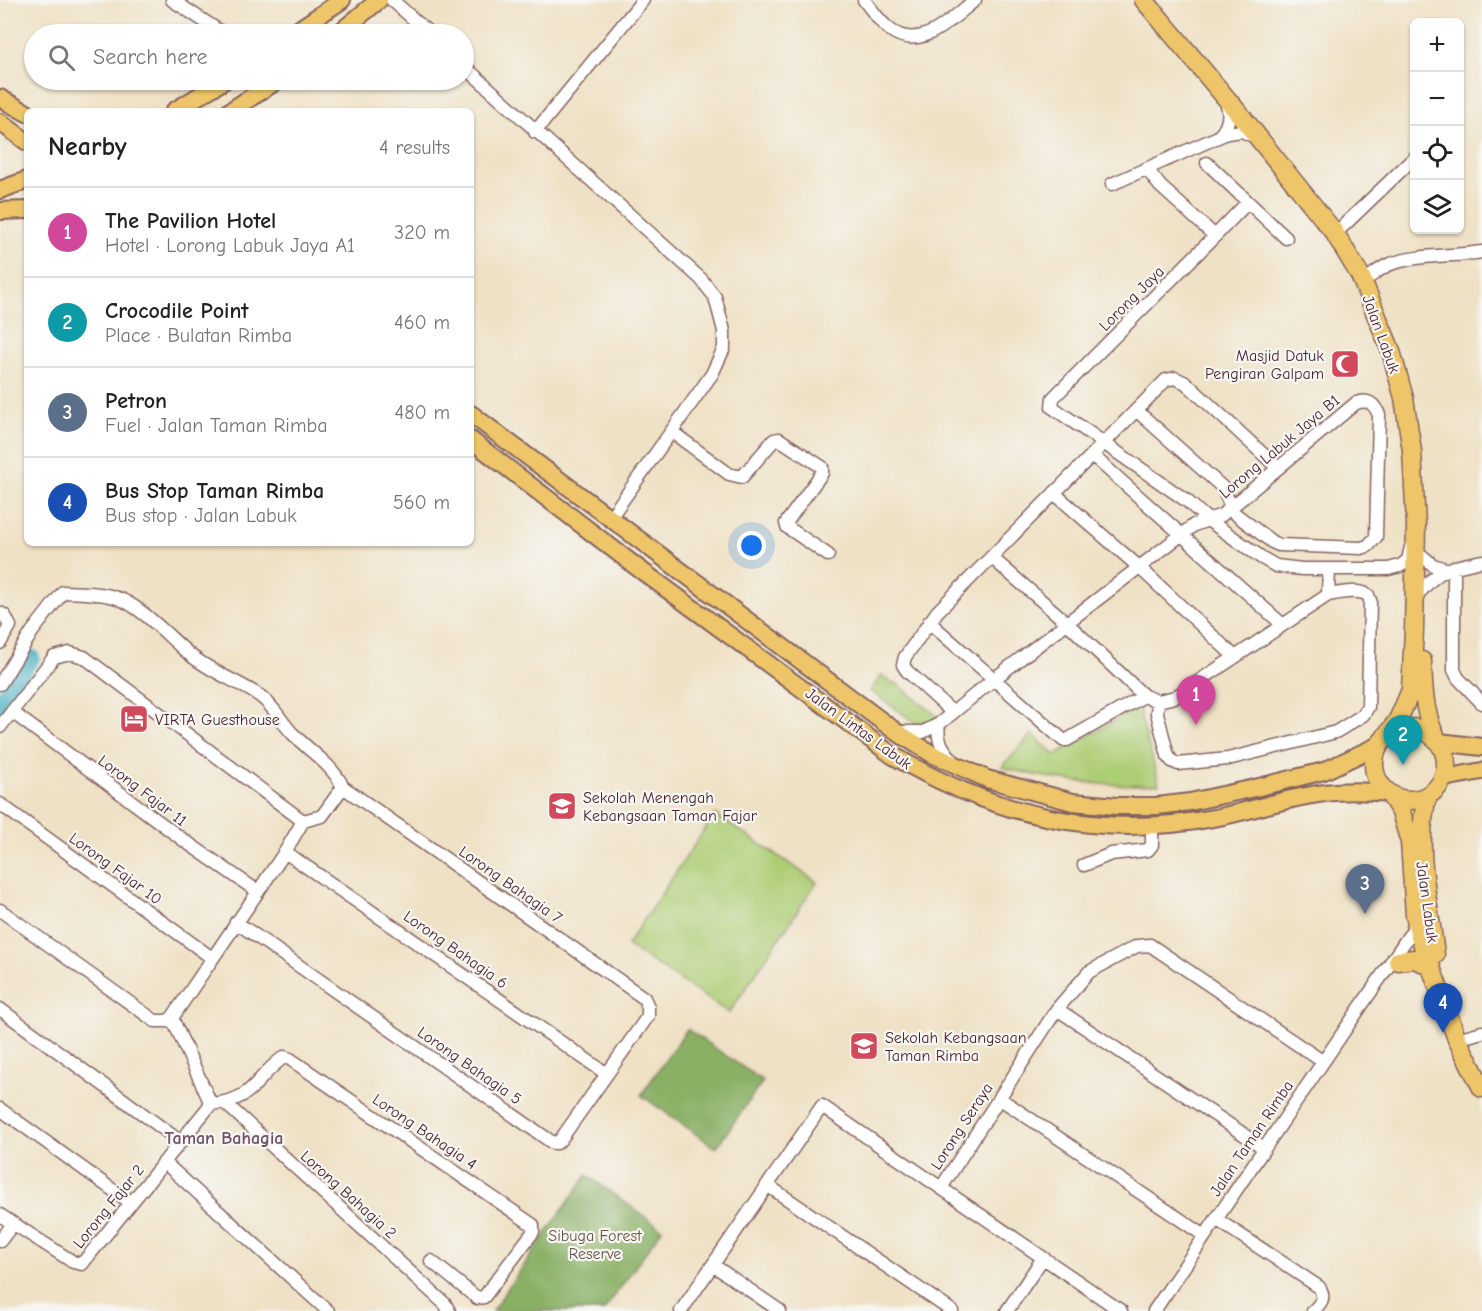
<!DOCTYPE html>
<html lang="en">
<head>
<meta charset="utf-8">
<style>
  :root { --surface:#fff; --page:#f2f2f2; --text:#222; --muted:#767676; --line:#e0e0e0; --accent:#2563eb }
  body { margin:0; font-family:"Comic Neue",sans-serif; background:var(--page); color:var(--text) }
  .controls { position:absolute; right:18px; top:18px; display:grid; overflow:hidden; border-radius:9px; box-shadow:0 2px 4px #0004 }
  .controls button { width:54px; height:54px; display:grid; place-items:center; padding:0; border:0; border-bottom:2px solid var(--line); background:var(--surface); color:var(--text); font:30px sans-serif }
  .you { position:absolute; left:752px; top:546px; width:21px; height:21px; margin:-15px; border:4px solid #fff; border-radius:50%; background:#1a73e8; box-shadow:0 0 0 9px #1a73e833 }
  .badge { display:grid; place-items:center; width:39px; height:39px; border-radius:50%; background:var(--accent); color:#fff; font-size:20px; font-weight:700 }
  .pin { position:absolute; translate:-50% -50px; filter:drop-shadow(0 2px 3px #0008) }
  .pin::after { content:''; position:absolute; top:32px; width:21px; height:18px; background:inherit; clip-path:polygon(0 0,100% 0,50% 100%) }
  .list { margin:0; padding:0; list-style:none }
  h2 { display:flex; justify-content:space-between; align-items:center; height:78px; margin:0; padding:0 24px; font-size:26px }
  h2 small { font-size:20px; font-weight:400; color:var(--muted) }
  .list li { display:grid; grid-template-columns:39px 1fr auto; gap:18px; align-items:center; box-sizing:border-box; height:90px; padding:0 24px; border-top:2px solid var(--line) }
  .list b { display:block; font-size:22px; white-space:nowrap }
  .list p { margin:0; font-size:20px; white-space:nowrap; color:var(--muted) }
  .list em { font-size:20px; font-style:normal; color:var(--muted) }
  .icon { flex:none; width:33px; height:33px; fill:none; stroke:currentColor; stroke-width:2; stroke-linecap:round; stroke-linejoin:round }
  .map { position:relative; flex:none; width:1482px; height:1311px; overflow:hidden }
  .search { position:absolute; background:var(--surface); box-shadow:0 2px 4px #0004; left:24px; top:24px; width:450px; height:66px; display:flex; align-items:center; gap:15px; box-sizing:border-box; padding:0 21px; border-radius:33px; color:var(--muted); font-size:22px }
  .panel { position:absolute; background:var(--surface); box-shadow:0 2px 4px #0004; left:24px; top:108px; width:450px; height:438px; border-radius:9px }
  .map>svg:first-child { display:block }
  .green { fill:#adcd74; stroke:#7c7650; stroke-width:1.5 }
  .forest { fill:#8ab066; stroke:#6a6848; stroke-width:1.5 }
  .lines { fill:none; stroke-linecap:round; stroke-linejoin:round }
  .river { stroke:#40abc0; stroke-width:18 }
  .minor-casing { stroke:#846361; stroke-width:15 }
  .major-casing { stroke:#846361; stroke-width:20 }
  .highway-casing { stroke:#846361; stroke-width:21 }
  .minor { stroke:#fff; stroke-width:12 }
  .major { stroke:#eec569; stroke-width:16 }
  .highway { stroke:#eec569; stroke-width:18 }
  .labels { text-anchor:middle; stroke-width:4.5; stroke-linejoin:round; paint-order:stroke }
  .street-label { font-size:16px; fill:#4a1f2b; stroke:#f6f6f2 }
  .poi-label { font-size:16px; fill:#4a1f2b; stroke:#f6f6f2; text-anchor:start }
  .park-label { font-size:16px; fill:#685341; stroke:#f6f6f2 }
  .neighbourhood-label { font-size:18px; font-weight:bold; fill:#705269; stroke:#f6f6f2 }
</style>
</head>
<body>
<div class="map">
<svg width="1482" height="1311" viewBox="0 0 1482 1311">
  <rect width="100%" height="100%" fill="#f6f6f2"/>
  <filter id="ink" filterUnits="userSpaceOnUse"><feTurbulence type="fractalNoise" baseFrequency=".0167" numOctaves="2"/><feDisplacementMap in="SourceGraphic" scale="12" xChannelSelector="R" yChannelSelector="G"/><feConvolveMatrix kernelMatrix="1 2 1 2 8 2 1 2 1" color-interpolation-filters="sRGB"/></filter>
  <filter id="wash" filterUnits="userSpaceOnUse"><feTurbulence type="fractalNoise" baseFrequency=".008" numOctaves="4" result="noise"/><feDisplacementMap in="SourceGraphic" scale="24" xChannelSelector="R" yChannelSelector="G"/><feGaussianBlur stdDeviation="1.35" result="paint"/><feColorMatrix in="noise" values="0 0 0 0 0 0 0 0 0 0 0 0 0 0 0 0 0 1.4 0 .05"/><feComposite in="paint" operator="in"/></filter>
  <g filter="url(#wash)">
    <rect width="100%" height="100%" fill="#efe1c5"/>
    <path class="green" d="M 882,675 L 893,684 L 895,682 L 938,717 L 925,729 L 870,691 Z
      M 1138,707 L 1159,784 C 1106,787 1053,781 1002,767 L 1032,734 L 1055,755 Z
      M 715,814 L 817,882 L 729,1013 L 627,945 Z"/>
    <path class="forest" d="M 687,1029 L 763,1081 L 716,1148 L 641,1095 Z
      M 587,1175 L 662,1229 L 604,1311 L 492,1311 Z"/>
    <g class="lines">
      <path class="river" d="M 0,704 L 31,658"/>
    </g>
  </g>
  <g filter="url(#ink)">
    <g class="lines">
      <g class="minor-casing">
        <path id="minor" d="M 172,0 L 224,34
          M 392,0 L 430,34
          M 864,0 C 872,10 879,21 889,29 C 920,54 952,18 975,0
          M 464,66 L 671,252 L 701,279 L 715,297 L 724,331 L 724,348 L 712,374 L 610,518
          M 535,132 L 643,0
          M 1219,136 C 1229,126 1231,115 1226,102
          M 1207,163 L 1286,238
          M 1147,169 L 1160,186 L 1215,236 L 1053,398 L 1052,407 L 1187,501 L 1208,520 L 1262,558 L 1276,566 L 1302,569 L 1388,569 L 1400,566 L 1408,560 L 1411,547
          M 1112,184 L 1227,133 L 1242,131 L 1255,137
          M 1340,229 L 1414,158
          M 1215,236 L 1248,202
          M 1368,278 C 1374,274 1381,268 1388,265 C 1416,254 1452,257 1482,252
          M 672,432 L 729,474 L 742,477 L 774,440 L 779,439 L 822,467 L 822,473 L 786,523 L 787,527 L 828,555
          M 1092,455 L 1283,625
          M 1054,493 L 1140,568 L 1235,657
          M 1421,555 L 1433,565 L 1445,569
          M 991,557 L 1066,622 L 1144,696 L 1158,701 L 1175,697 L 1328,595 L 1329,569
          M 1454,567 L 1454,670 L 1458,678 L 1482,703
          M 1421,591 C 1442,566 1452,568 1482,561
          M 0,613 L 5,616 L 10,626 L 0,643
          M 929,622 L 1063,740 L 1067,740 L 1144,696
          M 0,684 L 32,632 L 63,592 C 80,593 101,592 117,598 C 140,605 170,638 189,654 C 211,672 237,681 260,696 C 273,705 282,723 293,734 C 310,752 331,763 343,787 L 644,998 L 648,1007 L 648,1016 L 561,1139 L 557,1143 L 553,1143 L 236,922
          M 1158,701 L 1157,713 L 1168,756 L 1172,761 L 1178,764 L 1228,759 L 1336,732 L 1363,715 L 1368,707 L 1370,600 L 1368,595 C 1357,589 1340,593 1328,595
          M 12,712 L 182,839 L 257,891
          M 953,713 L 907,671 L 903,665 L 905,657 L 937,612 L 1166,380 L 1175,378 L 1186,383 L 1277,467
          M 939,724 C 936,742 944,750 955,763
          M 0,727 L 54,657 L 70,653 L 84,657 L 303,821 L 322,816 L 343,787
          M 898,732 L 923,732 L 939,724 L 994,679 L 1194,525 L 1222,515 L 1356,403 C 1368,399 1374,403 1379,415 L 1376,537 L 1368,546 L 1361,548 L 1279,545 L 1272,542 L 1234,513 C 1229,505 1227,495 1222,487 L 1136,410
          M 0,804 L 212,958
          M 285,852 L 607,1074
          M 1084,865 L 1111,854 L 1148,850 L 1152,845 L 1152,827
          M 0,910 L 155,1021 L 167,1021 L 172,1018
          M 0,1009 L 181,1142
          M 1057,1009 L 1264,1148
          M 172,1018 L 285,852 L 303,821
          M 172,1018 L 211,1104
          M 1457,1039 L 1482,1032
          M 999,1098 L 1205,1236
          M 225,1103 L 445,1304 L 449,1311
          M 0,1109 L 131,1203
          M 165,1163 L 328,1311
          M 767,1185 L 952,1311
          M 0,1215 L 73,1262 L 82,1264 L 211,1104 C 256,1100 253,1079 284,1057 L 290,1059 L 533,1225 L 533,1232 L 484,1297 L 477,1298 L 431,1261
          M 1216,1219 L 1319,1287 C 1326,1298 1321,1303 1313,1311
          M 0,1241 L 13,1224
          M 713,1265 L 780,1311
          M 681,1311 L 822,1106 L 941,1188
          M 1007,1311 L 1043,1258
          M 1121,1311 L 941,1188 L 1057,1009 L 1089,972 L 1137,946 L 1150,945 L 1322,1061
          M 1154,1311 L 1408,937 L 1412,932 L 1415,919"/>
      </g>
      <g class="major-casing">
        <path id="major" d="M 292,34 L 342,0
          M 338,34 L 379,0
          M 0,98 L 27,113
          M 174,111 L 225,80
          M 230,111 L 278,80
          M 0,122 L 27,142
          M 0,190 L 27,180
          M 0,211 L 27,210
          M 471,414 L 895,731 L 932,754 L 987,779 L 1073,802 L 1117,806 L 1157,806 L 1190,802 L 1255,788 L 1324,771 L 1379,745
          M 471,440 L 638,568 L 892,755 C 996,816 1100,841 1219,817 C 1254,810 1289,797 1325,793 C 1346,790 1368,791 1389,793
          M 1439,742 L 1482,747
          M 1444,778 L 1482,771"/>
      </g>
      <g class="highway-casing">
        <path id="highway" d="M 1144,0 L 1241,116 L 1334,232 L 1360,275 L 1391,351 L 1404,398 L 1412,451 L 1416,524 L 1414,630 L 1411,690 L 1398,720 L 1386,736
          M 1422,661 C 1423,688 1424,714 1436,738
          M1374 764a36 36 0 1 1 72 0a36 36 0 1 1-72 0Z
          M 1389,793 L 1401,812 L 1410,842 L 1415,915 L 1420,937 L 1457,1039 L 1482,1088
          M 1427,797 C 1414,851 1429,902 1435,955
          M 1398,961 L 1414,959 L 1429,965"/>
      </g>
      <use href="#minor" class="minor"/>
      <use href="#major" class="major"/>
      <use href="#highway" class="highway"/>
    </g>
  </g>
  <defs>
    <g id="mosque-square" transform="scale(1.5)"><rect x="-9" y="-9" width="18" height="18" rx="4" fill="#d1495b" stroke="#f6f6f2"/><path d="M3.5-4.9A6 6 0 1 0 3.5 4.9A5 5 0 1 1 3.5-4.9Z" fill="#fff"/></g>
    <g id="hotel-square" transform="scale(1.5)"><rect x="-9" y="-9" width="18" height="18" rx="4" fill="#d1495b" stroke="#f6f6f2"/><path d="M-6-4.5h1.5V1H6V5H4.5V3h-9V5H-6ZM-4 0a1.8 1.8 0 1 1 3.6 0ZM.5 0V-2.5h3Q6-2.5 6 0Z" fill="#fff"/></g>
    <g id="school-square" transform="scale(1.5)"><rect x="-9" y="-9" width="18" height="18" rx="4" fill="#d1495b" stroke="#f6f6f2"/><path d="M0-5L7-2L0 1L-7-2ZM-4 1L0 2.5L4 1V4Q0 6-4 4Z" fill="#fff"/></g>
  </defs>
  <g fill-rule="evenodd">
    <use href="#mosque-square" x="1345" y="364"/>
    <use href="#hotel-square" x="134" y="719"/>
    <use href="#school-square" x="562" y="806"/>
    <use href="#school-square" x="864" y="1046"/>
  </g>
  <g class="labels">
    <g class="street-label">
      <text transform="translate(1131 298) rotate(-45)" y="6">Lorong Jaya</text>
      <text transform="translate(1382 334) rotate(70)" y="6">Jalan Labuk</text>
      <text transform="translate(1279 446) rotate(-40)" y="6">Lorong Labuk Jaya B1</text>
      <text transform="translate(859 728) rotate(36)" y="6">Jalan Lintas Labuk</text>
      <text transform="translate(143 790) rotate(37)" y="6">Lorong Fajar 11</text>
      <text transform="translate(116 868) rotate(36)" y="6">Lorong Fajar 10</text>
      <text transform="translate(511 884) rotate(35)" y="6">Lorong Bahagia 7</text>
      <text transform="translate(1428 902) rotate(82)" y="6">Jalan Labuk</text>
      <text transform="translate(456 949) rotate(35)" y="6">Lorong Bahagia 6</text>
      <text transform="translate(470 1065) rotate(35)" y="6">Lorong Bahagia 5</text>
      <text transform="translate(961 1126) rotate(-57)" y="6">Lorong Seraya</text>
      <text transform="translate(425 1131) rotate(34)" y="6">Lorong Bahagia 4</text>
      <text transform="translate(1251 1138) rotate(-56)" y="6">Jalan Taman Rimba</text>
      <text transform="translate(349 1194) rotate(42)" y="6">Lorong Bahagia 2</text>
      <text transform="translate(108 1206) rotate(-51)" y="6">Lorong Fajar 2</text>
    </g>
    <g class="poi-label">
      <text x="1324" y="361" text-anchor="end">Masjid Datuk<tspan x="1324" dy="18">Pengiran Galpam</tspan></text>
      <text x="155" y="725">VIRTA Guesthouse</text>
      <text x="583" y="803">Sekolah Menengah<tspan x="583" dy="18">Kebangsaan Taman Fajar</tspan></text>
      <text x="885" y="1043">Sekolah Kebangsaan<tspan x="885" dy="18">Taman Rimba</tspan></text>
    </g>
    <g class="park-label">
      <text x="595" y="1241">Sibuga Forest<tspan x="595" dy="18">Reserve</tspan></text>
    </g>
    <g class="neighbourhood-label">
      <text x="224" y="1144">Taman Bahagia</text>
    </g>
  </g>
</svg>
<div class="controls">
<button>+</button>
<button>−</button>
<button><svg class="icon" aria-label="locate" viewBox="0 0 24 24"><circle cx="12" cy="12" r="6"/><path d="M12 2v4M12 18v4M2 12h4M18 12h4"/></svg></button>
<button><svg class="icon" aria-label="layers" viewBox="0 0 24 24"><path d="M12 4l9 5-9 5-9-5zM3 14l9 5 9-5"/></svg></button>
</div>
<div class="you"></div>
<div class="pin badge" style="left:1196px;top:725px;background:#d1479c">1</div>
<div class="pin badge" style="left:1403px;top:765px;background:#0f9aa8">2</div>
<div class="pin badge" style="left:1365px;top:914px;background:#5c6f8a">3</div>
<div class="pin badge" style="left:1443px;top:1033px;background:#1a4fb4">4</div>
<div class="search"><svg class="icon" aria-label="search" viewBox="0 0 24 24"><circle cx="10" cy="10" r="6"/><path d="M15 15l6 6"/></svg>Search here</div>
<section class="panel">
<h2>Nearby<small>4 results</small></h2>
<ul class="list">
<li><span class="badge" style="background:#d1479c">1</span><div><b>The Pavilion Hotel</b><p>Hotel · Lorong Labuk Jaya A1</p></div><em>320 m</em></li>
<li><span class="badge" style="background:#0f9aa8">2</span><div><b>Crocodile Point</b><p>Place · Bulatan Rimba</p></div><em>460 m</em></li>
<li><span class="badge" style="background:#5c6f8a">3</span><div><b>Petron</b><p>Fuel · Jalan Taman Rimba</p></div><em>480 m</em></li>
<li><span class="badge" style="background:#1a4fb4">4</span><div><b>Bus Stop Taman Rimba</b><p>Bus stop · Jalan Labuk</p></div><em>560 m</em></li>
</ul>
</section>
</div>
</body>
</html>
